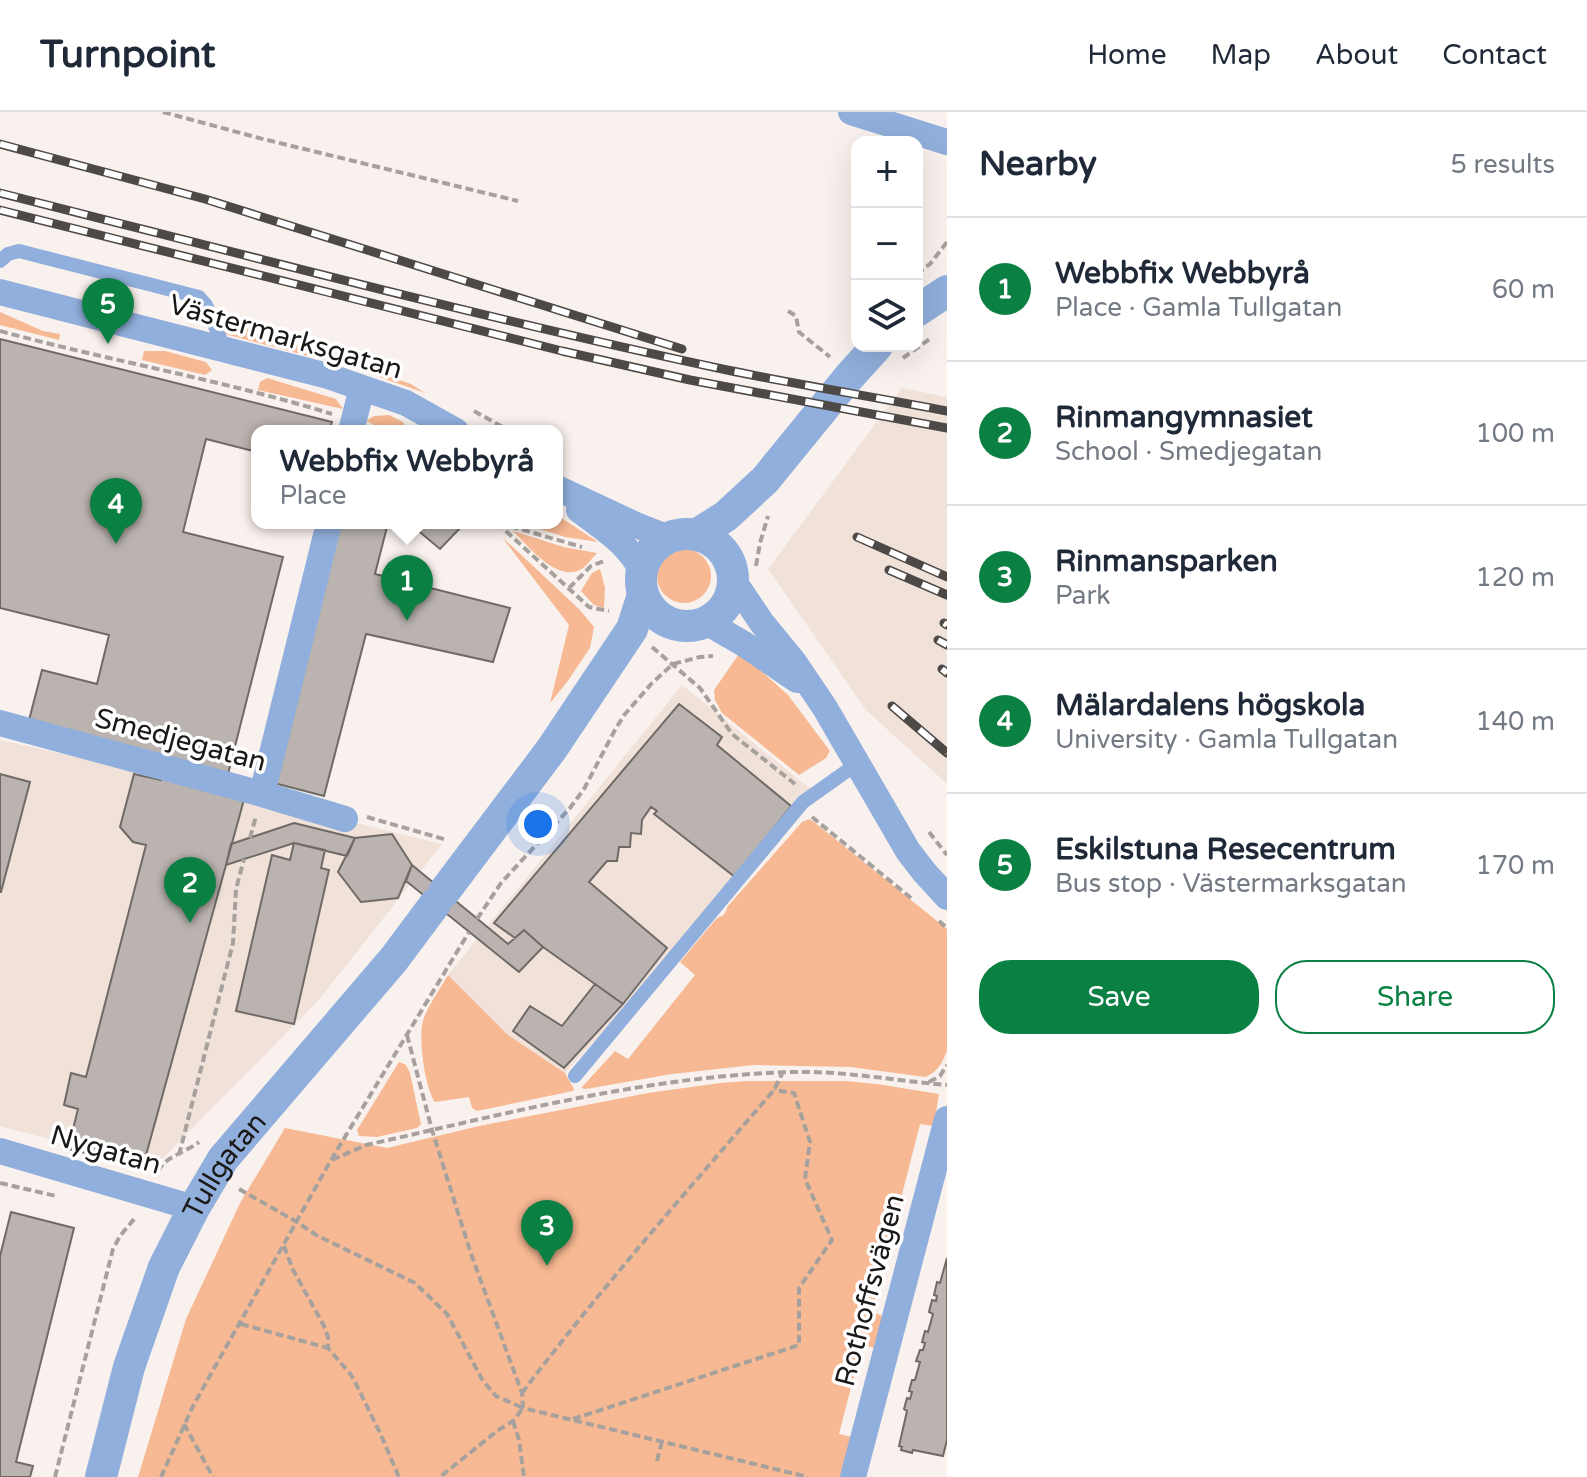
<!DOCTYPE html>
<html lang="en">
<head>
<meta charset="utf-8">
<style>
  :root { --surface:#fff; --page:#f2f2f3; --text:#1f2937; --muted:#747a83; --line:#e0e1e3; --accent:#0b8043 }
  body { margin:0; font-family:"Varela Round",sans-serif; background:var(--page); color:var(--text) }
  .controls { position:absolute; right:24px; top:24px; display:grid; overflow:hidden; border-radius:16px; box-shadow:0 8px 32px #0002 }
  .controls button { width:72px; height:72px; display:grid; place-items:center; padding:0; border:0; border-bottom:2px solid var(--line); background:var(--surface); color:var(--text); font:40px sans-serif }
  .you { position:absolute; left:538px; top:712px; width:28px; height:28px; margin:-20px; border:6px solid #fff; border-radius:50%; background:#1a73e8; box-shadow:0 0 0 12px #1a73e833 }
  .badge { display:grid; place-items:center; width:52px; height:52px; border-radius:50%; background:var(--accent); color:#fff; font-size:26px; font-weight:700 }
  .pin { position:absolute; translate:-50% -66px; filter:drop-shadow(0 2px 4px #0008) }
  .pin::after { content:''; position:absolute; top:42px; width:28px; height:24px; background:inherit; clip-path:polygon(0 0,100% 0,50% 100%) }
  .popup { position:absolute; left:251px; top:313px; width:312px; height:104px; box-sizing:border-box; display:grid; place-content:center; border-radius:16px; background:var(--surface); filter:drop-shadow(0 2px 6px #0005); font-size:26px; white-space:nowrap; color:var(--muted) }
  .popup b { font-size:30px; color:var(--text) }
  .popup::after { content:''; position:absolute; left:50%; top:100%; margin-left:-16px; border:16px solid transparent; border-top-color:var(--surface) }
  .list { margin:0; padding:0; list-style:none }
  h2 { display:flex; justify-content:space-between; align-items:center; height:104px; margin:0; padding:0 32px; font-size:34px }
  h2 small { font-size:26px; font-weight:400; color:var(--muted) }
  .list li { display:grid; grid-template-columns:52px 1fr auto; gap:24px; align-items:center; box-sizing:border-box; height:144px; padding:0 32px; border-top:2px solid var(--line) }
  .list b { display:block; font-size:30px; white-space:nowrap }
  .list p { margin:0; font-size:26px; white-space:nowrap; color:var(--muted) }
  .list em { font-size:26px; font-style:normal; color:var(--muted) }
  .actions { display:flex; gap:16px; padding:24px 32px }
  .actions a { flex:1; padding:18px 0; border:2px solid var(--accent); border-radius:32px; text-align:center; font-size:28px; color:var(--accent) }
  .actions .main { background:var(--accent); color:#fff }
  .icon { flex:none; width:44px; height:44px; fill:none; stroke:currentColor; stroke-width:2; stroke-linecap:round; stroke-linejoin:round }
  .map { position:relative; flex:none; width:947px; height:1365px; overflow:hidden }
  header { display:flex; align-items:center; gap:48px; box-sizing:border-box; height:112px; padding:0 40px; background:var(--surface); border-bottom:2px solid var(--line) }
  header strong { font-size:38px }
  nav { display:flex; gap:44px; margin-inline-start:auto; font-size:28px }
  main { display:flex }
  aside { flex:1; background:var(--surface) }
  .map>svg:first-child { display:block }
  .built { fill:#f0e2d9 }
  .green { fill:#f7b993 }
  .building { fill:#bab3af; stroke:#706a66; stroke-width:2 }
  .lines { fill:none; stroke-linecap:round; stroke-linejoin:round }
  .path { stroke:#a6a19d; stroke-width:4; stroke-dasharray:8 4; stroke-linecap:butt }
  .service { stroke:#91afdc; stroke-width:14 }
  .minor { stroke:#91afdc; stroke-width:26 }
  .tertiary { stroke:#91afdc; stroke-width:32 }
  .rail-casing { stroke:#4d4947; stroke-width:9 }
  .rail { stroke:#fff; stroke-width:6; stroke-dasharray:18; stroke-linecap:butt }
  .labels { text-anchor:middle; stroke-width:7; stroke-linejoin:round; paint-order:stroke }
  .street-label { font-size:28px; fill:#1b1917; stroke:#fff }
</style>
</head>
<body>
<header>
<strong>Turnpoint</strong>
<nav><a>Home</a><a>Map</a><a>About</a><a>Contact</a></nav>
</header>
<main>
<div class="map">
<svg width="947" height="1365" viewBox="0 0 947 1365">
  <rect width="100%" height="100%" fill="#f9f1ed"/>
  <path class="built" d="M 902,276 L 947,285 L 947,672 L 866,598 L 768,457 Z
    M 682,573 L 818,683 L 565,961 L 508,923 L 448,863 Z
    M 0,628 L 162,664 L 442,732 L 318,889 L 154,1055 L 0,1014 Z"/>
  <path class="green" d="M 0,200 L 43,219 L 60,222 L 59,228 L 0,213 Z
    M 217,203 L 256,220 L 411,272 L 425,281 L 357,257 L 225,222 Z
    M 144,239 L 165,239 L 206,250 L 212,258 L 205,263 L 142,248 Z
    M 267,266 L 336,287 L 343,297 L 258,278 L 260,270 Z
    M 389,303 L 403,310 L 409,319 L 387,319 L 366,309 L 374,304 Z
    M 557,403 L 598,430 L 565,425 L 521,411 L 557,411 Z
    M 513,419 L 564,435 L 597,441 C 592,446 588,452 583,456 C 559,473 528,434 513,419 Z
    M 502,425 L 580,498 L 594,515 L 590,536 L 567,570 L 550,591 L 569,513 Z
    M657 464a27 27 0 1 1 54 0a27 27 0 1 1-54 0Z
    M 600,457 L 605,476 L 604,496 L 594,493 L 581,479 L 592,461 Z
    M 741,541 L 788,583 L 830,639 L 826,646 L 799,663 L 722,601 L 715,588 L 714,578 L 739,542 Z
    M 809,707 L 814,710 L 947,817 L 947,939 C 942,951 938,960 925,965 L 850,955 L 754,953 L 672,962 L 586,977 L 581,976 L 615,939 L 628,947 L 695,863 L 680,850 L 716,807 C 726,801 723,806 728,794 L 802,710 Z
    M 448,863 L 508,923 L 565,961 L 574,977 L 573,979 L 477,999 L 472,996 L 469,985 L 435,990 C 425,977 418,925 423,909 C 426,897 441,875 448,863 Z
    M 399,950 L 406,953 L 410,961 L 421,1012 L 417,1016 L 377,1025 L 359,1024 L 357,1018 Z
    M 747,969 L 846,969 L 877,972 L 939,982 L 935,1007 L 933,1014 L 920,1012 L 872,1200 L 883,1204 L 875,1236 L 862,1233 L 839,1322 L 852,1325 L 841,1365 L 138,1365 L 186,1207 L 240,1091 L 285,1016 L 387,1036 L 479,1014 L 648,981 L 720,971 Z"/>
  <path class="building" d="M 0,227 L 332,310 L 329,319 L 257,319 L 257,340 L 206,327 L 183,420 L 283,445 L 228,662 L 28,612 L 42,558 L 97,572 L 109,523 L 0,496 Z
    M 332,411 L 388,411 L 375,462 L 510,496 L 493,550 L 366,522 L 324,684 L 270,670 Z
    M 409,411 L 465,411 L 440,437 Z
    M 679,592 L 722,625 L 717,633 L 791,694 L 735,765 L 654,702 L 657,699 L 651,695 L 642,708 L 641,722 L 631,721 L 630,735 L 619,735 L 617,749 L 607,749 L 589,770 L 667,836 L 623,892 L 543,835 L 524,818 L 515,826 L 494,811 Z
    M 0,662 L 30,670 L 1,780 L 0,780 Z
    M 134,662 L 161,668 L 162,664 L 245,684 L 143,1054 L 68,1037 L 78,997 L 64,993 L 71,961 L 86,965 L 146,733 L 133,730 L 120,715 Z
    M 294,711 L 355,726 L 347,744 L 294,731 L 226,753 L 231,732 Z
    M 392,722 L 412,753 L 398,786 L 361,790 L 338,760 L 355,726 Z
    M 294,731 L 325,738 L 321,756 L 329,758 L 294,912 L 236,899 L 272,743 L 290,748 Z
    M 412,753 L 508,832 L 524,818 L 543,835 L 519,860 L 406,769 Z
    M 595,872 L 623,892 L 564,956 L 513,919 L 530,894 L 562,914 Z
    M 11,1100 L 74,1116 L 16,1350 L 33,1354 L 30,1365 L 0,1365 L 0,1144 Z
    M 947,1146 L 947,1328 L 943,1344 L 913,1338 L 912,1341 L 901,1338 L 902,1335 L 899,1334 L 907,1299 L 904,1297 L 907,1286 L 910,1287 L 912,1280 L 909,1279 L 912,1268 L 915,1268 L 920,1250 L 916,1249 L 920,1238 L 923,1238 L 925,1231 L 922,1230 L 925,1219 L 928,1220 L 933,1202 L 929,1200 L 932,1188 L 936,1189 L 937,1184 L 934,1183 L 937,1170 L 940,1171 Z"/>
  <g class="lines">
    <path class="path" d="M 163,0 L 259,26 L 518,89
      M 917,162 L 930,152 L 947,130
      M 788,199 L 796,204 L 799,220 L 830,245
      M 232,204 L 276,222
      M 0,219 C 110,249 223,268 332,302
      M 903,246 L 931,226
      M 474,299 L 510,319
      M 497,411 L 589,495 L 609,499
      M 499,411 L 582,435
      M 756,454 L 760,431 L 768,404
      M 569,476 L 591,454 L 604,449
      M 652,535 L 700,576 L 732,622 L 795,672
      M 367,705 L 447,728
      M 812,705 L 911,786
      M 929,720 L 947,743
      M 250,726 L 256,704
      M 477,807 L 501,771 L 570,696 L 584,677 L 616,616 L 625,602 L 652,571 L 673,552 L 700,545 L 713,544
      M 939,809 L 947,816
      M 407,923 L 432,1018 L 471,1142 L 522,1281 L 523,1296 L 808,1365
      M 929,970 L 940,964 L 947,953
      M 179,1043 L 233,831 L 236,777 L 244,747
      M 332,1048 L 366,1033 L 375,1031 C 513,1000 654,963 795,960 C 846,959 897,969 947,973
      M 158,1059 C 166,1044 185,1041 199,1030
      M 0,1071 L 56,1084
      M 239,1077 L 297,1110 L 316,1123 L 415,1171 L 447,1202 L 483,1269 L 496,1284 L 523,1296 L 513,1309 L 497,1319 L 440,1365
      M 284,1134 L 293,1158 L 324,1214 L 328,1225 L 328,1236 L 351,1263 L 356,1272 L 380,1321 L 399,1365
      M 241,1212 L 328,1236
      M 522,1281 C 601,1176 688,1078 774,978 L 783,960
      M 573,1307 L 799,1233 L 799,1176 L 832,1128 L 805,1067 L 810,1030 L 794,981 L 774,978
      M 513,1309 L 519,1328 L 524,1365
      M 184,1312 L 213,1365
      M 657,1349 L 662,1329
      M 55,1365 L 113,1137 L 120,1124 L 135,1106
      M 161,1365 L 193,1294 L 331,1048 L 469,820"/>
    <path class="service" d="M 0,149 L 8,142 L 19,139 L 199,185 L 206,193 L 225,238
      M 575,964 L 803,690 L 858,651"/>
    <path class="minor" d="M 851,0 L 947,30
      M 0,180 L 328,264 L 406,291 L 456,319
      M 351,319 L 362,276
      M 557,376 L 636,413 L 669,426
      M 579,398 C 605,418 626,429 642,459
      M 733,468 L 762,511 L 794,550 L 825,596 L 908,739 L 925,761 L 947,785
      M 706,510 L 744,532 L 797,568
      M 0,611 L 262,682 L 345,707
      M 262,682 L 329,411
      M 0,1039 L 194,1096
      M 853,1365 L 947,1007"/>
    <g class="tertiary">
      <path d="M 917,199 L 947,179"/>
      <circle cx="687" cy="468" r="46"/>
      <path d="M 696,423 L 726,404 L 765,368 L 849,265 L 877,234"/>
      <path d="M 444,780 L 551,638 L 632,517 L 643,483"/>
      <path id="s1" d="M 101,1365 L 129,1255 L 164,1155 L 194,1096 L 223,1047 L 394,847 L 435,792"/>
    </g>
    <g class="rail-casing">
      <path id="rail" d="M 0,32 L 205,87 L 682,237
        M 0,81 C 242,142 483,206 727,258 C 800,273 874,285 947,299
        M 0,98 L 562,239 L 690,268 L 947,316
        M 857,425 L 947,465
        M 889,458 L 947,483
        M 944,511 L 947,513
        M 938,528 L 947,533
        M 942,557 L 947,561
        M 892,594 L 947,641"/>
    </g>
    <use href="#rail" class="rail"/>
  </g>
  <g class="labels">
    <g class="street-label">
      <text transform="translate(286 224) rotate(16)" y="10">Västermarksgatan</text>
      <text transform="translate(181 627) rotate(15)" y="10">Smedjegatan</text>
      <text transform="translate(106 1037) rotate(16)" y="10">Nygatan</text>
      <text dy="10" stroke="none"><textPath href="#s1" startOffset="338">Tullgatan</textPath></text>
      <text transform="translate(869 1178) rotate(-75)" y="10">Rothoffsvägen</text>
    </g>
  </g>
</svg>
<div class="controls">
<button>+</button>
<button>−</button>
<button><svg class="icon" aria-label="layers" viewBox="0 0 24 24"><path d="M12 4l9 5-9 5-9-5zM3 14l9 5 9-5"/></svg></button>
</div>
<div class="you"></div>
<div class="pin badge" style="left:407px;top:509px">1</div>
<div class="popup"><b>Webbfix Webbyrå</b>Place</div>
<div class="pin badge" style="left:190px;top:811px">2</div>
<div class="pin badge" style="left:547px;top:1154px">3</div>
<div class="pin badge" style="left:116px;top:432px">4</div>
<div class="pin badge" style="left:108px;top:232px">5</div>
</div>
<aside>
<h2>Nearby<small>5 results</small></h2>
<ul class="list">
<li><span class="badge">1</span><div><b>Webbfix Webbyrå</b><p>Place · Gamla Tullgatan</p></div><em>60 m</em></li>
<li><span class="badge">2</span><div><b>Rinmangymnasiet</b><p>School · Smedjegatan</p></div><em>100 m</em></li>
<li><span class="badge">3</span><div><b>Rinmansparken</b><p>Park</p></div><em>120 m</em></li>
<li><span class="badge">4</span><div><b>Mälardalens högskola</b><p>University · Gamla Tullgatan</p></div><em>140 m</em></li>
<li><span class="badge">5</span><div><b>Eskilstuna Resecentrum</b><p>Bus stop · Västermarksgatan</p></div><em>170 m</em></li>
</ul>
<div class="actions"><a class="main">Save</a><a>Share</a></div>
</aside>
</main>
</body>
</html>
